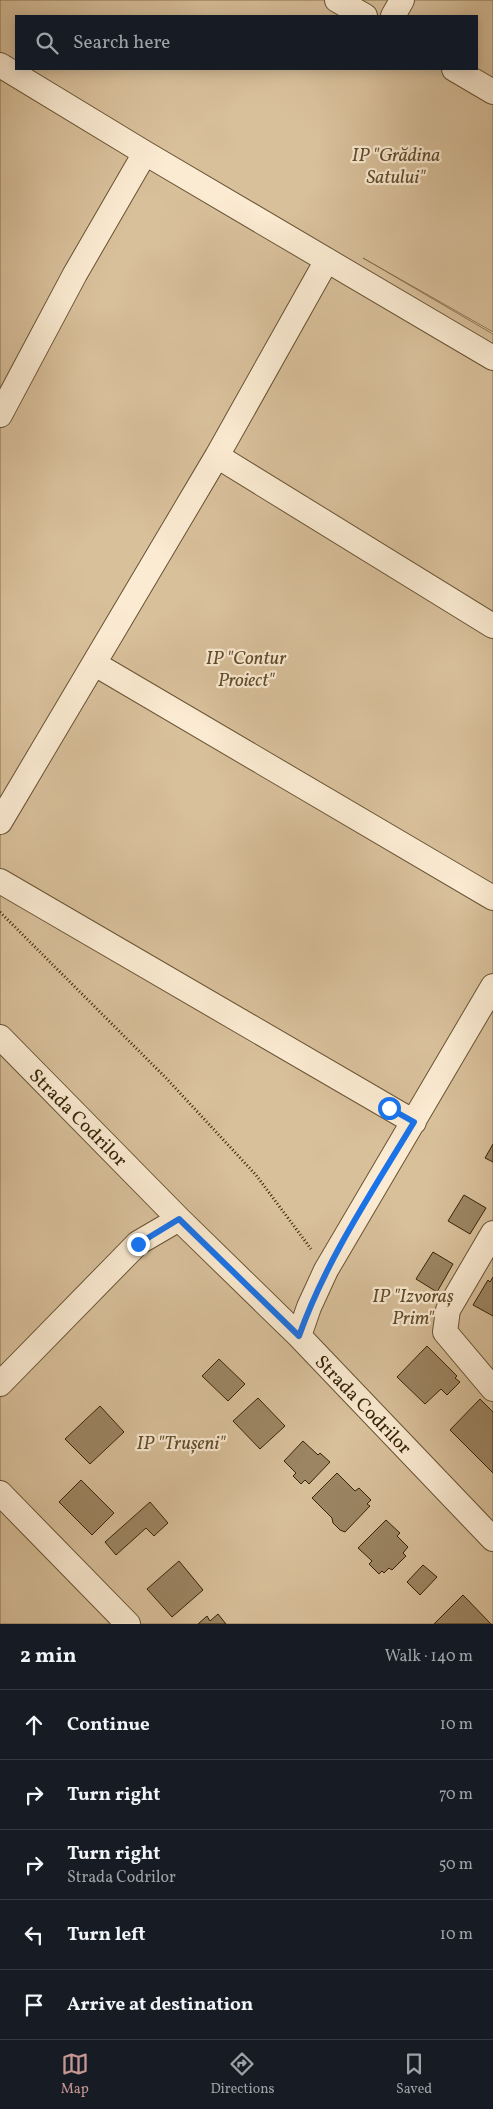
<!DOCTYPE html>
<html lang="en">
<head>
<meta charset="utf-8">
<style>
  :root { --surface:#171b24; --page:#20242c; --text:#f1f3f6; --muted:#9ea1a6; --line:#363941; --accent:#c59692 }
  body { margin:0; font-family:Vollkorn,serif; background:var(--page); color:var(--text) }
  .stop { position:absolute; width:15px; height:15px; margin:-11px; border:4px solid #1a73e8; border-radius:50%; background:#fff }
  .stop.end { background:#1a73e8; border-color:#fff; box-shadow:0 1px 5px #0008 }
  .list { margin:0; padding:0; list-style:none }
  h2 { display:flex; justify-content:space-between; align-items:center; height:65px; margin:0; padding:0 20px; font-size:21px }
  h2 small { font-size:16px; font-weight:400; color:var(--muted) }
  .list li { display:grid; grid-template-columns:32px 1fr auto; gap:15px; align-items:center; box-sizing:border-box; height:70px; padding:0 20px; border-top:1px solid var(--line) }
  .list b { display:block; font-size:19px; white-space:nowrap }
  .list p { margin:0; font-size:16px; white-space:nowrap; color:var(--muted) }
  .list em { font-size:16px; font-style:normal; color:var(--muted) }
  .icon { flex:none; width:28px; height:28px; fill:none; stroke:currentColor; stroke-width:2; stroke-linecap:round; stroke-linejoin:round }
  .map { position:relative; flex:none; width:493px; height:1624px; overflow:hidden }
  .search { position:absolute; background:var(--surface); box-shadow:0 2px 12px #0003; left:15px; right:15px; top:15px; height:55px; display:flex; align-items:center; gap:12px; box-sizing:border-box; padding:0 18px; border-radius:0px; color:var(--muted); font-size:19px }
  .sheet { height:415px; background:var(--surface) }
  nav { display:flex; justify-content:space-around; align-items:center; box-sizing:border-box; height:70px; border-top:1px solid var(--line); background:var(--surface); font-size:14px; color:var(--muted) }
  nav a { display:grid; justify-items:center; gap:2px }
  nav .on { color:var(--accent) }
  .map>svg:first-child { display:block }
  .green { fill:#d8c09b; stroke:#887250; fill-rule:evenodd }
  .building { fill:#9c8664; stroke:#372406 }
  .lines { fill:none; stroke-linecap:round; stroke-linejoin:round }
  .minor-casing { stroke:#685333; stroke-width:26 }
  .path { stroke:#372406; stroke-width:3; stroke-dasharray:1 2.5; stroke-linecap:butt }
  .minor { stroke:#fbebd2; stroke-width:24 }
  .route { stroke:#1a73e8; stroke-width:6 }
  .labels { text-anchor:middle; stroke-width:4.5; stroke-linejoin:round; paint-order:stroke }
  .park-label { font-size:19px; font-style:italic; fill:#5f4b2b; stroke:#fbebd2 }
  .street-label { font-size:19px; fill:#372406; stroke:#fbebd2 }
</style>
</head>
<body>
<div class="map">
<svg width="493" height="1624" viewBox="0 0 493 1624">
  <rect width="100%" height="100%" fill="#f9e0ba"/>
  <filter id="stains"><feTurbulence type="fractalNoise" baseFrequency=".004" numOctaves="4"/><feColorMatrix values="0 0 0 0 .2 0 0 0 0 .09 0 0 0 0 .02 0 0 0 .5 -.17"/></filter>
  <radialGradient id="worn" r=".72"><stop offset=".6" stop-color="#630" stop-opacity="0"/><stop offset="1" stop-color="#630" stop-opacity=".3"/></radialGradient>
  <path class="green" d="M 0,0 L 493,0 L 493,332 L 363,258 L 493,334 L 493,1624 L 0,1624 ZM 16,16 L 477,16 L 477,69 L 16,69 Z"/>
  <path class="building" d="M 493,1144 L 493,1162 L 485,1158 Z
    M 464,1195 L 486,1208 L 470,1234 L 448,1221 Z
    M 433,1252 L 453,1264 L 437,1292 L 416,1279 Z
    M 493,1277 L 493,1316 L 473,1305 L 488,1280 L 490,1282 Z
    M 427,1346 L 457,1376 L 455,1378 L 460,1382 L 447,1395 L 441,1389 L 425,1404 L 397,1377 Z
    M 219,1359 L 245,1384 L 228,1401 L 202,1376 Z
    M 258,1398 L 285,1426 L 260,1449 L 233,1421 Z
    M 480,1399 L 493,1412 L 493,1473 L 450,1430 Z
    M 100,1406 L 124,1432 L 90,1464 L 65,1439 Z
    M 303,1441 L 318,1455 L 320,1453 L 330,1462 L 309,1484 L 305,1480 L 301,1484 L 293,1476 L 296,1473 L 284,1461 Z
    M 337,1473 L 355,1491 L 359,1488 L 371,1500 L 367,1504 L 370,1506 L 345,1532 L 340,1530 L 333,1523 L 332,1518 L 312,1498 Z
    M 81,1480 L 114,1513 L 92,1535 L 59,1502 Z
    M 150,1502 L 168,1523 L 154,1536 L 146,1528 L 116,1555 L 105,1542 Z
    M 386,1520 L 400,1533 L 397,1536 L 408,1547 L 403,1553 L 406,1556 L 392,1570 L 389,1568 L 384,1573 L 382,1571 L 379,1574 L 369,1564 L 372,1561 L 358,1548 Z
    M 179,1561 L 203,1590 L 172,1617 L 147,1589 Z
    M 423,1565 L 437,1577 L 420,1595 L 407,1582 Z
    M 463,1595 L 491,1624 L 434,1624 Z
    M 218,1614 L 226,1624 L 198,1624 L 207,1616 L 210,1621 Z"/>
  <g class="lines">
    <g class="minor-casing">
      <path id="minor" d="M 337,0 L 365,16
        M 393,16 L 402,0
        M 0,65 L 145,153 L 493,358
        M 454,69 L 493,92
        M 0,415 L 75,274 L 145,153
        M 217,456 L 493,626
        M 95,664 L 493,898
        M 0,822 L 217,456 L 327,260
        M 0,881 L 414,1122
        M 0,1037 L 179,1219 L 299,1336 L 493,1539
        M 493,1233 L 448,1310 L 445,1332 L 493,1389
        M 299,1336 L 309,1307 L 326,1270 L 493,986
        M 0,1384 L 138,1243 L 179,1219
        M 0,1493 L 128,1624"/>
    </g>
    <path class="path" d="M 0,912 L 167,1079 L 256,1175 L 311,1249"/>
    <use href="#minor" class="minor"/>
  </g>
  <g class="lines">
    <path class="route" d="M 138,1244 L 179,1219 L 299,1336 C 326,1260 372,1192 414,1122 L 389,1108"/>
  </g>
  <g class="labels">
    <g class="park-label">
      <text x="396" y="161">IP "Grădina<tspan x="396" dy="22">Satului"</tspan></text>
      <text x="246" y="664">IP "Contur<tspan x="246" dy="22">Proiect"</tspan></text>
      <text x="413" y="1302">IP "Izvoraș<tspan x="413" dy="22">Prim"</tspan></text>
      <text x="181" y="1449">IP "Trușeni"</text>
    </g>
    <g class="street-label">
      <text transform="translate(79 1117) rotate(45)" y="7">Strada Codrilor</text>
      <text transform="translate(364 1404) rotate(46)" y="7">Strada Codrilor</text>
    </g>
  </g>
  <rect width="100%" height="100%" filter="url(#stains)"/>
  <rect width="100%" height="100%" fill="url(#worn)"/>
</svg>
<div class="stop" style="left:389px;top:1108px"></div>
<div class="stop end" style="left:138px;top:1244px"></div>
<div class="search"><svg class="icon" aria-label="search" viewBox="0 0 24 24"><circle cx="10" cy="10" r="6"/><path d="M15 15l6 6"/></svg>Search here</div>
</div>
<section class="sheet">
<h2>2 min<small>Walk · 140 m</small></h2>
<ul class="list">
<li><svg class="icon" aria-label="ahead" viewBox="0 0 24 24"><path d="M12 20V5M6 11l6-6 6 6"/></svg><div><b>Continue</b></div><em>10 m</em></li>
<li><svg class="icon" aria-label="right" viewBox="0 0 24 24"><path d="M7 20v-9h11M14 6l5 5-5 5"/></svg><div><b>Turn right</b></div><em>70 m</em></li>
<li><svg class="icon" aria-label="right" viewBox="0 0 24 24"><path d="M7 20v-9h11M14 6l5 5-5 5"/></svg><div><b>Turn right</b><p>Strada Codrilor</p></div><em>50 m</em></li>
<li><svg class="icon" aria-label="left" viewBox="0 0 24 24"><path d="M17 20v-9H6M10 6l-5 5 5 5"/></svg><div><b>Turn left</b></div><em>10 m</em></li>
<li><svg class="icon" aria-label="arrive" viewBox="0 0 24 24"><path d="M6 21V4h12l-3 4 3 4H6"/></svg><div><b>Arrive at destination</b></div></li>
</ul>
</section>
<nav>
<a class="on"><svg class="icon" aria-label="map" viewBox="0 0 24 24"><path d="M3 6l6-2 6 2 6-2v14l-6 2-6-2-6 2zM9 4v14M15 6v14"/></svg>Map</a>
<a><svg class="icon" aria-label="directions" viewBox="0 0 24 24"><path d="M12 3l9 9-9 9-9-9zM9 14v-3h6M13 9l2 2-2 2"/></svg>Directions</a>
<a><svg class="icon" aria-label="saved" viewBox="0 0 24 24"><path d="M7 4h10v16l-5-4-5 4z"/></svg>Saved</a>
</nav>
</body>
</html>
